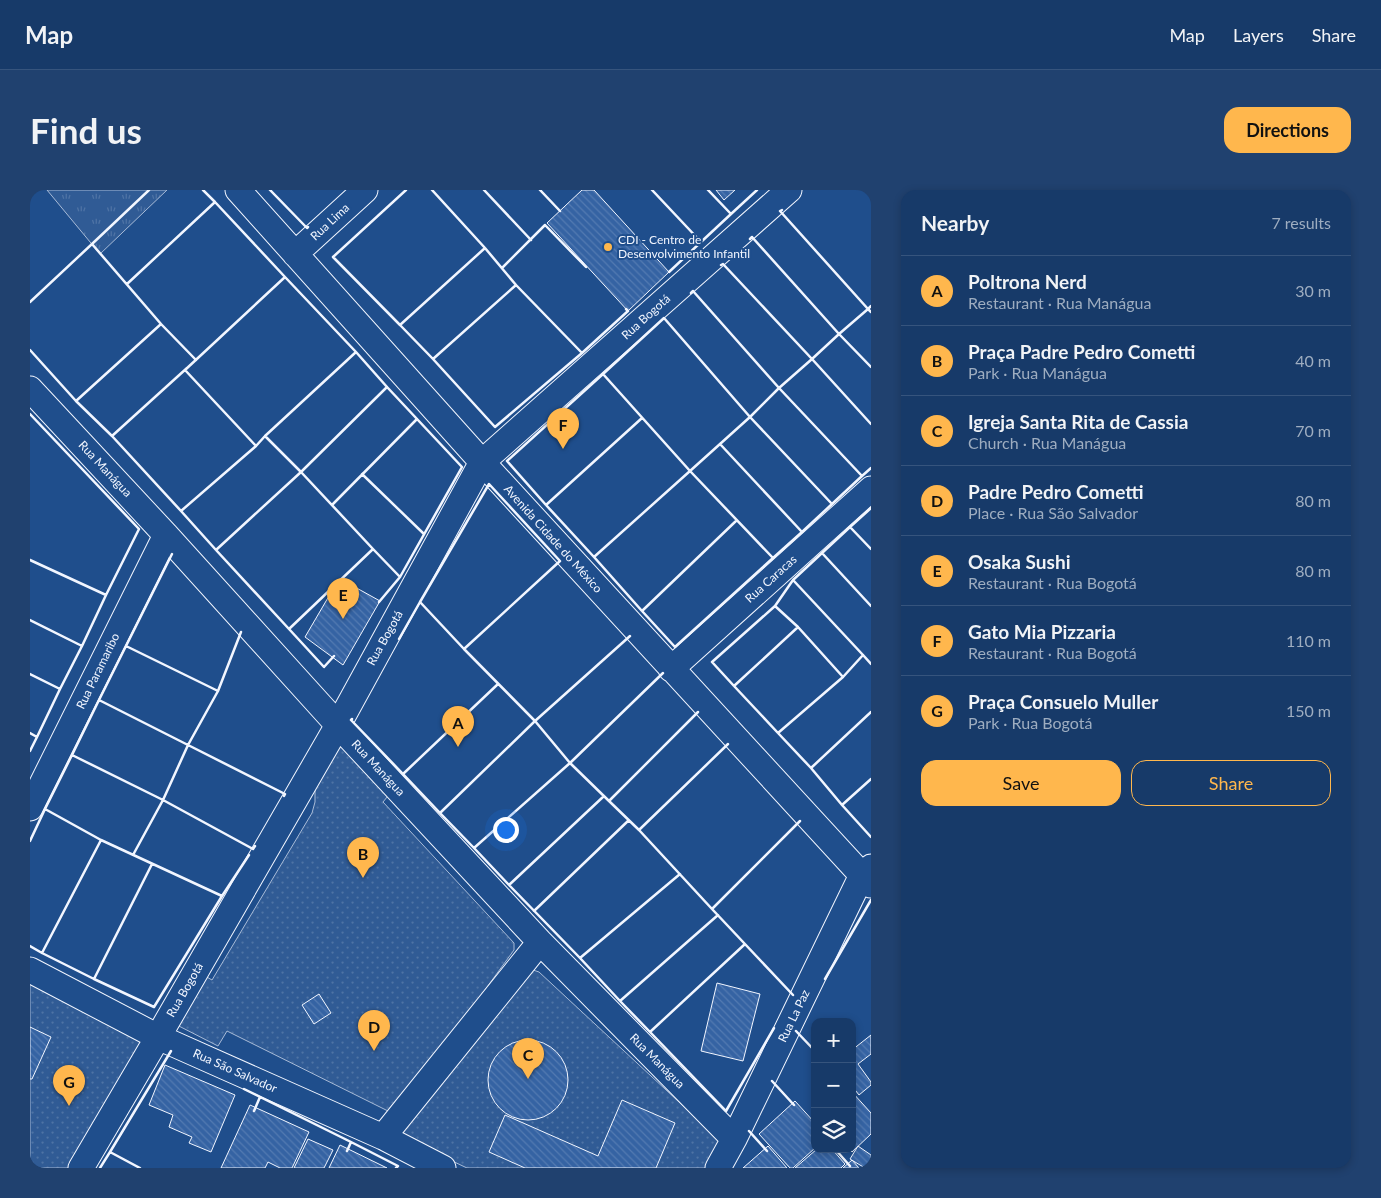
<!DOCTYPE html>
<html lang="en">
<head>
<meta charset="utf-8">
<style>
  :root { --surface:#173a69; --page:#20416f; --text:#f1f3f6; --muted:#9eadc0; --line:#36547d; --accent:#ffb74d }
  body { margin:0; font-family:Lato,sans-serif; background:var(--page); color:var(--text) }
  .controls { position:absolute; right:15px; bottom:15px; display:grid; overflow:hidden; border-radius:10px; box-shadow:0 2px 8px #0003 }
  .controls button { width:45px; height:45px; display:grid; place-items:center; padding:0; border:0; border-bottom:1px solid var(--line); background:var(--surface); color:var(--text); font:25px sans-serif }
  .you { position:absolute; left:475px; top:639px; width:18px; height:18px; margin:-12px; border:4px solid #fff; border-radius:50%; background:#1a73e8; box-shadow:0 0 0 8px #1a73e833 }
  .badge { display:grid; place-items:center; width:32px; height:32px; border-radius:50%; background:var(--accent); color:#111; font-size:16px; font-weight:700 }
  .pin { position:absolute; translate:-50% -41px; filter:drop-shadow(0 1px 2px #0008) }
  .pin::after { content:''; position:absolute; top:26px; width:18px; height:15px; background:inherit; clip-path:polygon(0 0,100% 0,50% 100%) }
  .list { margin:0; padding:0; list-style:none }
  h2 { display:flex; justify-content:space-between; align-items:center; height:65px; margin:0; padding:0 20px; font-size:21px }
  h2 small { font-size:16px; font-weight:400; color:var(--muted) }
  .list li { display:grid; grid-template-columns:32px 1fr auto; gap:15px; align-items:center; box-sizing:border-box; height:70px; padding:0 20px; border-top:1px solid var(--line) }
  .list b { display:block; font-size:19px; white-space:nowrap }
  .list p { margin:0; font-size:16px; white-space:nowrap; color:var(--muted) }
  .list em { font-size:16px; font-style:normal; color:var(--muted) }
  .actions { display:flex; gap:10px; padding:15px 20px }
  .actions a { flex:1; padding:11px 0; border:1px solid var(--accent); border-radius:15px; text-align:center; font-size:18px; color:var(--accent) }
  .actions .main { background:var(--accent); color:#111 }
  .icon { flex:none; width:28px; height:28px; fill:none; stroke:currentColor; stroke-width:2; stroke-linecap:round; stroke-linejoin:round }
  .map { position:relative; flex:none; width:841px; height:978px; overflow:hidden; border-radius:15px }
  header { display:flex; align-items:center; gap:30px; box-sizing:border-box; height:70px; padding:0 25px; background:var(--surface); border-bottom:1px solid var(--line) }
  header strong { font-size:24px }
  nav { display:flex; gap:28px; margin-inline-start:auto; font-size:18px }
  .intro { display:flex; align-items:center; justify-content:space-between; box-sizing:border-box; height:120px; padding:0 30px }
  h1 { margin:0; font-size:35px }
  .button { padding:12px 22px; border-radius:15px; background:var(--accent); color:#111; font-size:18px; font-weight:700 }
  main { display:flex; gap:30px; padding:0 30px }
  aside { flex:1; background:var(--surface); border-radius:15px; box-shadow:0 2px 8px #0003 }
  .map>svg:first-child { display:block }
  .grass { fill:url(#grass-tufts); stroke:#a8bbd7 }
  .park { fill:url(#park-dots); stroke:#a8bbd7 }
  .building { fill:url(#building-back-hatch); stroke:#f2f6ff }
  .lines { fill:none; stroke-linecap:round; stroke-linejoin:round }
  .minor-casing { stroke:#f2f6ff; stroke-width:27 }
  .minor { stroke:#1f4e8c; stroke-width:25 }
  .wall { stroke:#f2f6ff; stroke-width:2.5 }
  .poi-dot { fill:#ffb74d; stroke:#1f4e8c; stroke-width:2 }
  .labels { text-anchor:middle; stroke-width:4; stroke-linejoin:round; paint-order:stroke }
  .street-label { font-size:12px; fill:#f2f6ff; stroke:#1f4e8c }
  .poi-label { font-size:12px; fill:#f2f6ff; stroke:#1f4e8c; text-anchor:start }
</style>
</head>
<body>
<header>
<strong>Map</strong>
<nav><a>Map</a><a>Layers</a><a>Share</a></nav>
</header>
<div class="intro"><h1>Find us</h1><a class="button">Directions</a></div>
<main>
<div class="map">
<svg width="841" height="978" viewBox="0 0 841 978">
  <defs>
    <pattern id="grass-tufts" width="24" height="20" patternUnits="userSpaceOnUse" patternTransform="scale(1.25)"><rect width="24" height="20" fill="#305b95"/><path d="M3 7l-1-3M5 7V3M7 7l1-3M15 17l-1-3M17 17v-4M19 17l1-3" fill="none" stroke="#4e73a5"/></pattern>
    <pattern id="park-dots" width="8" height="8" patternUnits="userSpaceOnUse" patternTransform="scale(1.25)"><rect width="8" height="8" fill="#305b95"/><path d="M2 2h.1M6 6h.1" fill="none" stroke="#4e73a5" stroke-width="1.8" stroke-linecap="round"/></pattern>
    <pattern id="building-back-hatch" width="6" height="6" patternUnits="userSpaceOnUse" patternTransform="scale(1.25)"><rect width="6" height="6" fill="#3563a3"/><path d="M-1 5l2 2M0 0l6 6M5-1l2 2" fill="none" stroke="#537ab1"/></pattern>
  </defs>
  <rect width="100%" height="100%" fill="#1f4e8c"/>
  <path class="grass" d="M 17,0 L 137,0 L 70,64 Z"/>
  <path class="park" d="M 315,553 L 362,601 L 353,612 L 484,753 L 484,760 L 366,922 L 360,922 L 197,841 L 188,856 L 141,832 L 170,783 L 182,790 L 282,623 L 285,612 L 285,600 L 284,581 L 296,563 Z
    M 503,780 L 509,782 L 691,951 L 681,978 L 437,978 L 378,950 L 373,944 L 372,940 Z
    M 0,786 L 113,851 L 43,978 L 0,978 Z"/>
  <path class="building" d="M 552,0 L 564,0 L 639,82 L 598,121 L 517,33 Z
    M 686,0 L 705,0 L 694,10 Z
    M 314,391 L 350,411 L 313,475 L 275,447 L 299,406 Z
    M 687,793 L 730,804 L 713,871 L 671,861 Z
    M 289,804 L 301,823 L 284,834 L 272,815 Z
    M 0,837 L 21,847 L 2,889 L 0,889 Z
    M 841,845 L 841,864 L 828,874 L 841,892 L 841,895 L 829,905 L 822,896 L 822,860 Z
    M458 890a40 40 0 1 1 80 0a40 40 0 1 1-80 0Z
    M 135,875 L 205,905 L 181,962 L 159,953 L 162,947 L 139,937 L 143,925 L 119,915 Z
    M 822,902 L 841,923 L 841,944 L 822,962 L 820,959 L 822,959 Z
    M 592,910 L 645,933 L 626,978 L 495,978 L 459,962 L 475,925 L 568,966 Z
    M 765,911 L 785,933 L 785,958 L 763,978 L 760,978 L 729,944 Z
    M 220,915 L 279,942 L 262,978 L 250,978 L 238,972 L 235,978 L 191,978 Z
    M 278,949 L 303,960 L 294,978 L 264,978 Z
    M 310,955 L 357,978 L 299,978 Z
    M 738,956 L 757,978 L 713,978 Z
    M 828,956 L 841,965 L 841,978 L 835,978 L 820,969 Z
    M 787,959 L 802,959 L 815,974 L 811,978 L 765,978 Z
    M 822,970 L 829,978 L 813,978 Z"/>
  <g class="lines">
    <g class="minor-casing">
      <path id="minor" d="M 208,0 L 452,272 L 841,695
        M 265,64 L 335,0
        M 0,199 L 136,345 L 308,535 L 510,752 L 704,949
        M 641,479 L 841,299
        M 0,618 L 136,345
        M 0,780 L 128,847 L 353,947 L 413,978
        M 353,947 L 510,752
        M 51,978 L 128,847 L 308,535 L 452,272 L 759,0
        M 688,978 L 704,949 L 832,685 L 841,677"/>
    </g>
    <use href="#minor" class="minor"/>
    <path class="wall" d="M 173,0 L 185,12
      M 240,0 L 277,38 L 278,37
      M 376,0 L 303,67 L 370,135 L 455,58 L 402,0
      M 454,0 L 501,50
      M 510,0 L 530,21
      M 622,0 L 671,52 L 639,82
      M 752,20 L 750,21 L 838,119 L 841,116
      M 701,24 L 727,0
      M 720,49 L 722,47 L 809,144 L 782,169 L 841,234
      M 671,52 L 701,24 L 678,0
      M 62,54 L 119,0
      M 691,75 L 693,74 L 782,169 L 749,198 L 832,286 L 841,278
      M 472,78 L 515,35 L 556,77
      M 97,94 L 185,12 L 255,87
      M 661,103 L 663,101 L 749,198 L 720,227 L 802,314 L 832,286
      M 0,112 L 62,54 L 131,134 L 46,211 L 0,160
      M 841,122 L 838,119 L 809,144 L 841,177
      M 131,134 L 166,170
      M 370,135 L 403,169 L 486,95 L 455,58
      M 552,163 L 598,121 L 596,119
      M 403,169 L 465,237 L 552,163 L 486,95
      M 573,184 L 477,271 L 516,315 L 612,228
      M 46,211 L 82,246 L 157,178
      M 0,224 L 109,339 L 76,405
      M 82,246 L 151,321 L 226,256 L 155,180 L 255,87 L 326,162
      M 235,246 L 326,162 L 357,197
      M 690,254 L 660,281 L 743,368 L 772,342
      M 332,284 L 394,344
      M 459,294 L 530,371 L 434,459 L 390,412 Z
      M 302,315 L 387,229 L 432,277 L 370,387
      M 516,315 L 564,367 L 660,281 L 573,184 L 634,128 L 720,227 L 690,254 L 772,342 L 802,314
      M 841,318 L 820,337 L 841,359
      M 151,321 L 186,360 L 271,282 L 235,246 L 226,256
      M 820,337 L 792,363 L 841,416
      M 343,359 L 370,387 L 349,412
      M 186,360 L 259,439 L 343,359 L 271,282 L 357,197 L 387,229
      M 564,367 L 612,421 L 707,330
      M 0,370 L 76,405 L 52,456
      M 763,390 L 792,363
      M 745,416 L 768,437 L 704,496 L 682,472 Z
      M 745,416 L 763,390 L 833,465
      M 612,421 L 645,457 L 743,368
      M 0,430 L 52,456 L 30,499
      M 259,439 L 294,477 L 304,466
      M 369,449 L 390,412
      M 96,456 L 142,364
      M 434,459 L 505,531 L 600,446
      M 0,484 L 30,499 L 7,547
      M 813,487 L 833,465 L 841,474
      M 704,496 L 748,543 L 813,487 L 768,437
      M 188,501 L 211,442
      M 69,510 L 96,456 L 188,501 L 158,555 L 255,604 L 254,606
      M 322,529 L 321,530 L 373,584 L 468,494
      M 0,543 L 7,547 L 0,561
      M 748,543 L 781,578 L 841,522
      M 42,565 L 69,510 L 158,555 L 133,610 L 223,659 L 225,656
      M 781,578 L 812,615 L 841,589
      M 373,584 L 410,623 L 505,531 L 540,573 L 633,483
      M 579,611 L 609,640 L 698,554
      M 812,615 L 841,647
      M 15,619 L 42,565 L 133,610 L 103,665
      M 410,623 L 444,658
      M 609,640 L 682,719 L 770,631
      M 0,651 L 15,619 L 71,650
      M 479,695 L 444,658 L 540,573 L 579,611 L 668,522
      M 192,706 L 219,665
      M 682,719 L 763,805
      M 504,721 L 599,630
      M 715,754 L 620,842 L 696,921 L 744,838
      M 0,756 L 12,763
      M 550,768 L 479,695 L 574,606
      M 64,789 L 12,763 L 71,650 L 192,706 L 124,817 L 64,789 L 122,674
      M 795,789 L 841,710
      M 590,811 L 550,768 L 650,684
      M 766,841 L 785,861
      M 620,842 L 590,811 L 688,725
      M 742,891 L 764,915
      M 214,899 L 321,952 L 317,961
      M 224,921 L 230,907
      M 719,941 L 737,961
      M 321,952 L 368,976 L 366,978
      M 805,959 L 820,976
      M 70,978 L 80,962
      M 110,978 L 80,962 L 141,861"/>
  </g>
  <circle class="poi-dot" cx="578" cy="57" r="5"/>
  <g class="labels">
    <g class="street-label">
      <text transform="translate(300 32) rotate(-43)" y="4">Rua Lima</text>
      <text transform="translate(616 127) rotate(-42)" y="4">Rua Bogotá</text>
      <text transform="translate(75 279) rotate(47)" y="4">Rua Manágua</text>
      <text transform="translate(523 349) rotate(48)" y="4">Avenida Cidade do México</text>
      <text transform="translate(741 389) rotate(-42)" y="4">Rua Caracas</text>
      <text transform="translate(355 448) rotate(-61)" y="4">Rua Bogotá</text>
      <text transform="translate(68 481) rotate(-64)" y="4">Rua Paramaribo</text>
      <text transform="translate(348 578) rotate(47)" y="4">Rua Manágua</text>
      <text transform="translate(155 800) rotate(-60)" y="4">Rua Bogotá</text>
      <text transform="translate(764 826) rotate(-64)" y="4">Rua La Paz</text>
      <text transform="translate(627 871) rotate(45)" y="4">Rua Manágua</text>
      <text transform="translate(205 881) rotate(24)" y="4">Rua São Salvador</text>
    </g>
    <g class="poi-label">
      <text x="588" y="54">CDI - Centro de<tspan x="588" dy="14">Desenvolvimento Infantil</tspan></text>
    </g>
  </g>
</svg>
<div class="controls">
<button>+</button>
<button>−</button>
<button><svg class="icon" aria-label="layers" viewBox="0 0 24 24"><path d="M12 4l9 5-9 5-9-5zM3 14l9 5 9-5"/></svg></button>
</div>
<div class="you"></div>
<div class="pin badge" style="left:428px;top:557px">A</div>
<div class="pin badge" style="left:333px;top:688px">B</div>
<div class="pin badge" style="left:498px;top:889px">C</div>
<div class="pin badge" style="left:344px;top:861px">D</div>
<div class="pin badge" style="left:313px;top:429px">E</div>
<div class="pin badge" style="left:533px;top:259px">F</div>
<div class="pin badge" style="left:39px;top:916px">G</div>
</div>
<aside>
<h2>Nearby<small>7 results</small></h2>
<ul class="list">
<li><span class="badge">A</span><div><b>Poltrona Nerd</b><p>Restaurant · Rua Manágua</p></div><em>30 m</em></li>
<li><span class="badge">B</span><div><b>Praça Padre Pedro Cometti</b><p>Park · Rua Manágua</p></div><em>40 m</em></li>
<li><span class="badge">C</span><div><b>Igreja Santa Rita de Cassia</b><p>Church · Rua Manágua</p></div><em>70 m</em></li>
<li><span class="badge">D</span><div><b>Padre Pedro Cometti</b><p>Place · Rua São Salvador</p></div><em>80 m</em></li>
<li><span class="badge">E</span><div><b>Osaka Sushi</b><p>Restaurant · Rua Bogotá</p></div><em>80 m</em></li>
<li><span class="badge">F</span><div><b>Gato Mia Pizzaria</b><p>Restaurant · Rua Bogotá</p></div><em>110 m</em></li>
<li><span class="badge">G</span><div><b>Praça Consuelo Muller</b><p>Park · Rua Bogotá</p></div><em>150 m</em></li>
</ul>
<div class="actions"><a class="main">Save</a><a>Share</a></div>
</aside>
</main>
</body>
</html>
